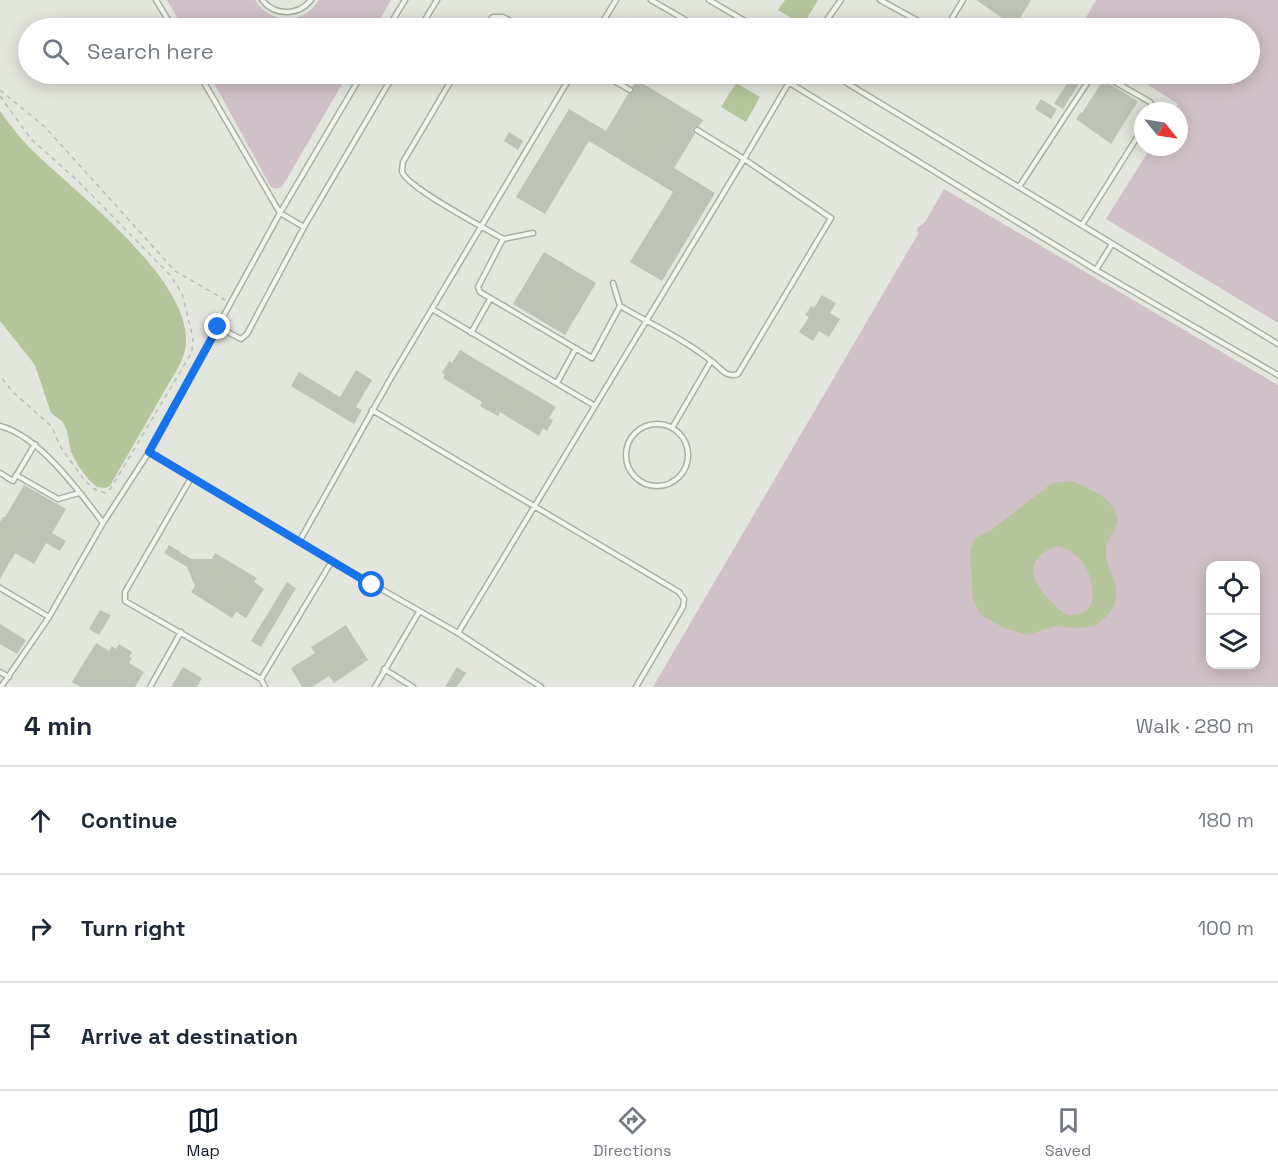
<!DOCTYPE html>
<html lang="en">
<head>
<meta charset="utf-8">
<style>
  :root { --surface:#fff; --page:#f2f2f3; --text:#1f2937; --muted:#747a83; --line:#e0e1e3; --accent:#111827 }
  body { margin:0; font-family:"Space Grotesk",sans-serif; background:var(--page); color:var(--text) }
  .controls { position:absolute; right:18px; bottom:18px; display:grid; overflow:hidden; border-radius:12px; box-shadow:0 3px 15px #0003 }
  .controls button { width:54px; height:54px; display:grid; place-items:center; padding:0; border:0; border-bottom:2px solid var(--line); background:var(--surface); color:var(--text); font:30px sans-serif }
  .compass { position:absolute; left:1134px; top:102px; width:54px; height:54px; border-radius:50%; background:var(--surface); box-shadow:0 3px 15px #0003; rotate:120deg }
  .stop { position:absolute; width:18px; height:18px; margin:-14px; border:4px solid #1a73e8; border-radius:50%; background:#fff }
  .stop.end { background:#1a73e8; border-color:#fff; box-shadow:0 2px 6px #0008 }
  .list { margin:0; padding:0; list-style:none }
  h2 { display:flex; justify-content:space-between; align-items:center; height:78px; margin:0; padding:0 24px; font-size:26px }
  h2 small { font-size:20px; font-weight:400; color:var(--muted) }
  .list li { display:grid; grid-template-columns:39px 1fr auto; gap:18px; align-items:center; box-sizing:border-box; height:108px; padding:0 24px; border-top:2px solid var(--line) }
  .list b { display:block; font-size:22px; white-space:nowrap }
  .list em { font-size:20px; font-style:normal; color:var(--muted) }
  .icon { flex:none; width:33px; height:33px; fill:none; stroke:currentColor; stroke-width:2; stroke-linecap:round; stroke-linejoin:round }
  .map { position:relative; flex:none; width:1278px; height:687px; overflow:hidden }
  .search { position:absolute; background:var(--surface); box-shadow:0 3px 15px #0003; left:18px; right:18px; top:18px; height:66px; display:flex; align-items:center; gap:15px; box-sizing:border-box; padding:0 21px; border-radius:33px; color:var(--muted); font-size:22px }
  .sheet { height:402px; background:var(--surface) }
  nav { display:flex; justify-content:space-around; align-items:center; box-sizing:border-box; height:84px; border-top:2px solid var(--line); background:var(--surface); font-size:16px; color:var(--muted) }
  nav a { display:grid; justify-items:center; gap:3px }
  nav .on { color:var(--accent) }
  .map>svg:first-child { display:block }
  .green { fill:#d0c0c7; fill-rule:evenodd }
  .water { fill:#b6c49c; fill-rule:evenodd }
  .building { fill:#bdc3b6 }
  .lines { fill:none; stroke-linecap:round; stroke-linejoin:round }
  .service-casing { stroke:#abb0a4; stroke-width:7 }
  .path { stroke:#b9beb4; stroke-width:1.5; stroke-dasharray:4.5 4.5; stroke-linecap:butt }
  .service { stroke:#f3f5f0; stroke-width:4 }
  .route { stroke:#1a73e8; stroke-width:8 }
</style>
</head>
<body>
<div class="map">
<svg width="1278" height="687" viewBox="0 0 1278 687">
  <rect width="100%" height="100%" fill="#e3e6de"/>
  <path class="green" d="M 167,0 L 255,0 C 265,17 287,24 305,14 C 311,11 315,5 319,0 L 391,0 L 375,28 L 183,28 Z
    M 1096,0 L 1278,0 L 1278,323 L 1106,219 L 1151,147 L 1179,147 L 1179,111 L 1174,111 L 1178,104 L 1131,74 L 1250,74 L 1250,28 L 1080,28 Z
    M 209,74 L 348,74 L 282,187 L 275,189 L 271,187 Z
    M 944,189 L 1278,385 L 1278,687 L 653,687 L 918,234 L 917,228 L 925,222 ZM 1210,566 L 1256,566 L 1256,664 L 1210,664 Z"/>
  <path class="water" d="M 785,0 L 818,0 L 803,25 L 778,10 Z
    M 626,17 L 645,28 L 619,28 Z
    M 736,83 L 760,97 L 746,122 L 721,107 Z
    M 0,111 C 9,123 18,136 28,146 C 71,190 199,283 185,350 C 181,366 170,381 162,395 C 145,425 127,456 110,486 L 105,488 L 97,487 L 89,480 L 79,467 L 71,452 L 67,431 L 63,422 L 51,413 L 35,365 L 0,321 Z
    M 1072,481 C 1088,489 1109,495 1116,513 C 1122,527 1109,534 1106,547 C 1102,569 1126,585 1112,609 C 1109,615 1101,621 1096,626 L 1075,628 L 1056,626 L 1027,635 L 1004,628 L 981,615 L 973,600 L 970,552 L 974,539 L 991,530 L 1052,483 ZM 1058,546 C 1078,552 1088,565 1092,585 C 1093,593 1094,601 1089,607 C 1086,612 1079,615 1073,615 C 1063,615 1057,607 1051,601 C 1028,580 1024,557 1058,546 Z"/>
  <path class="building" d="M 976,0 L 1031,0 L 1014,28 L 993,28 L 1001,17 Z
    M 1073,74 L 1085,74 L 1063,109 L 1054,104 Z
    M 637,80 L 703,120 L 699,126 L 693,128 L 695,134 L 674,168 L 715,193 L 662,281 L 630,262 L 673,192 L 589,141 L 545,214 L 516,197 L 569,109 L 606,131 L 628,94 L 633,93 L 632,87 Z
    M 1103,80 L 1138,101 L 1111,144 L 1076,119 L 1081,112 L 1082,113 Z
    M 1041,99 L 1057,109 L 1051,119 L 1035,109 Z
    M 509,132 L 523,141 L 518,150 L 504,141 Z
    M 544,252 L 596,283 L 565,335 L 513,304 Z
    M 822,295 L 836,303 L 830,313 L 840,319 L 829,337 L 819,331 L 813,341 L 799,332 L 809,317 L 805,315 L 811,306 L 814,308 Z
    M 460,350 L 556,407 L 549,418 L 553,420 L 547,431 L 543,428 L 539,436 L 500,412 L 498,416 L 480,406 L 482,402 L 443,378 L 445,374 L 442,373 L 449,361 L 452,363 Z
    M 356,370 L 372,380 L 356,407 L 362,410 L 354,424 L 291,386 L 299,372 L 340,397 Z
    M 24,485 L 66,509 L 52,533 L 66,541 L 60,551 L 46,543 L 34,564 L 15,553 L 0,579 L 0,522 L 3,517 L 5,517 Z
    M 169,545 L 191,559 L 212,559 L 215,553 L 257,578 L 254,582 L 264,589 L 246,618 L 236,612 L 232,618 L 191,592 L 195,586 L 187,567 L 164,553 Z
    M 287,582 L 296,588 L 261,647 L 251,641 Z
    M 100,610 L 111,615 L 99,635 L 89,629 Z
    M 0,624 L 26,640 L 17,654 L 0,644 Z
    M 346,625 L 368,660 L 334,683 L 329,676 L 312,687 L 302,687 L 291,668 L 315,653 L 311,647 Z
    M 96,643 L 109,651 L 112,646 L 116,649 L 119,644 L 132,652 L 129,657 L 132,658 L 129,663 L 144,672 L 135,687 L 81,687 L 72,682 Z
    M 183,667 L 202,678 L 197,687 L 171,687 Z
    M 457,667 L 466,673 L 457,687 L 445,687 Z"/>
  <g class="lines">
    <g class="service-casing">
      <path id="service" d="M 156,0 L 173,28
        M 262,0 C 275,16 298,16 311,0
        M 651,0 L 699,28
        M 709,0 L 757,28
        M 880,0 L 931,28
        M 388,28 L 405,0
        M 420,28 L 437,0
        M 482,28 L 493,17 L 503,17 L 523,28
        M 599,28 L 616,0
        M 821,28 L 841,0
        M 946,28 L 963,0
        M 199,74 L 280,213 L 304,227
        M 455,74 L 403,162 C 403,162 402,170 402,171 C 404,186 487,229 503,239 L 478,287 L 480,292 L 592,358 L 620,306 C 651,324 686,340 714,363 C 722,370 727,378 738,374 L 831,218 L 744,159 L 697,130
        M 602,74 L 630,90
        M 775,74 L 1096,270 L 1278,375
        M 832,74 L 1278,344
        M 1101,74 L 1150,102 L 1153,107 L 1153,111
        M 1019,187 L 1093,74
        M 1082,225 L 1143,128
        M 503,239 L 533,233
        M 1096,270 L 1112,244
        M 613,283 L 620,306
        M 432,309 L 595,406
        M 218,327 L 241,339 L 247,334 L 304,227 L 394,74
        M 471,333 L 490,299
        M 557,383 L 576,348
        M 372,410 L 679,592 L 684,599 L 683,607 L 636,687
        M626 455a31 31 0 1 1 62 0a31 31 0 1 1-62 0Z
        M 0,426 C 39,436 79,491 103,523
        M 672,428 L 711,361
        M 149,452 L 280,213 L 362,74
        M 0,473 L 13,481 L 35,444
        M 16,475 L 58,499 L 79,493
        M 191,478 L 125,592 L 125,601 L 261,679
        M 299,542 L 392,376 L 572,74
        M 0,588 L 49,617
        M 458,633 L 744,159 L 794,74
        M 384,669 L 413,687
        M 0,672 L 9,677
        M 1,687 L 49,617 L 103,523 L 149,452 L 332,561 L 458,633 L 541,687
        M 150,687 L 181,632
        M 265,687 L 261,679 L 332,561
        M 375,687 L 419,612"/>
    </g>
    <path class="path" d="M 0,90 L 45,127 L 175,271 L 225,300
      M 0,96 L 31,139 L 77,180 L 169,274 L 182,293 L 193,338 L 192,352 L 111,488 L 105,493 L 96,490 L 85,481 L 60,446 L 52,427 L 13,392 L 0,376"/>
    <use href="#service" class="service"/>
  </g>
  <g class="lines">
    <path class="route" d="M 218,327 L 149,452 L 372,585"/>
  </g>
</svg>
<div class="controls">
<button><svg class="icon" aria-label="locate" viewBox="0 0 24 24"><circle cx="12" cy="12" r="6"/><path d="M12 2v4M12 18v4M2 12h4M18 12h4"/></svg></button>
<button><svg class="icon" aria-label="layers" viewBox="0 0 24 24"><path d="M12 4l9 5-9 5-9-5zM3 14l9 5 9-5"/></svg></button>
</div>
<svg class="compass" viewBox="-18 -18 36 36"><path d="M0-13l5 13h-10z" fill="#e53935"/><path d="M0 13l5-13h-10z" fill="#747a83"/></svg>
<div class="stop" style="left:372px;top:585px"></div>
<div class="stop end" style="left:218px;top:327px"></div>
<div class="search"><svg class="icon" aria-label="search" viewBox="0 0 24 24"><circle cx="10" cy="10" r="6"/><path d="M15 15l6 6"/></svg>Search here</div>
</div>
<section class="sheet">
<h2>4 min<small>Walk · 280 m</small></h2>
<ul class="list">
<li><svg class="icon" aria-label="ahead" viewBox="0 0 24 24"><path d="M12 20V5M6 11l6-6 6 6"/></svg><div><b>Continue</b></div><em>180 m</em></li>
<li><svg class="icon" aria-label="right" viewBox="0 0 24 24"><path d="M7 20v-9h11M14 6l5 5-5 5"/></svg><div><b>Turn right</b></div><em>100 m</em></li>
<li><svg class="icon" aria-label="arrive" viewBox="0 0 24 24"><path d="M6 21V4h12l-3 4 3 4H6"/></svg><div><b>Arrive at destination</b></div></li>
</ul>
</section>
<nav>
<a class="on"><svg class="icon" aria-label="map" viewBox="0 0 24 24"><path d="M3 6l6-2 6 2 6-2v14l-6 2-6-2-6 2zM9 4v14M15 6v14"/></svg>Map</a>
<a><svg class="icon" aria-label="directions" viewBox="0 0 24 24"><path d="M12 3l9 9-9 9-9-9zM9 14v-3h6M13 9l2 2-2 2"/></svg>Directions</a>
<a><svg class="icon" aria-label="saved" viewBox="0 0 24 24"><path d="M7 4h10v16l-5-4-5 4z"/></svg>Saved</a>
</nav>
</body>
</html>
